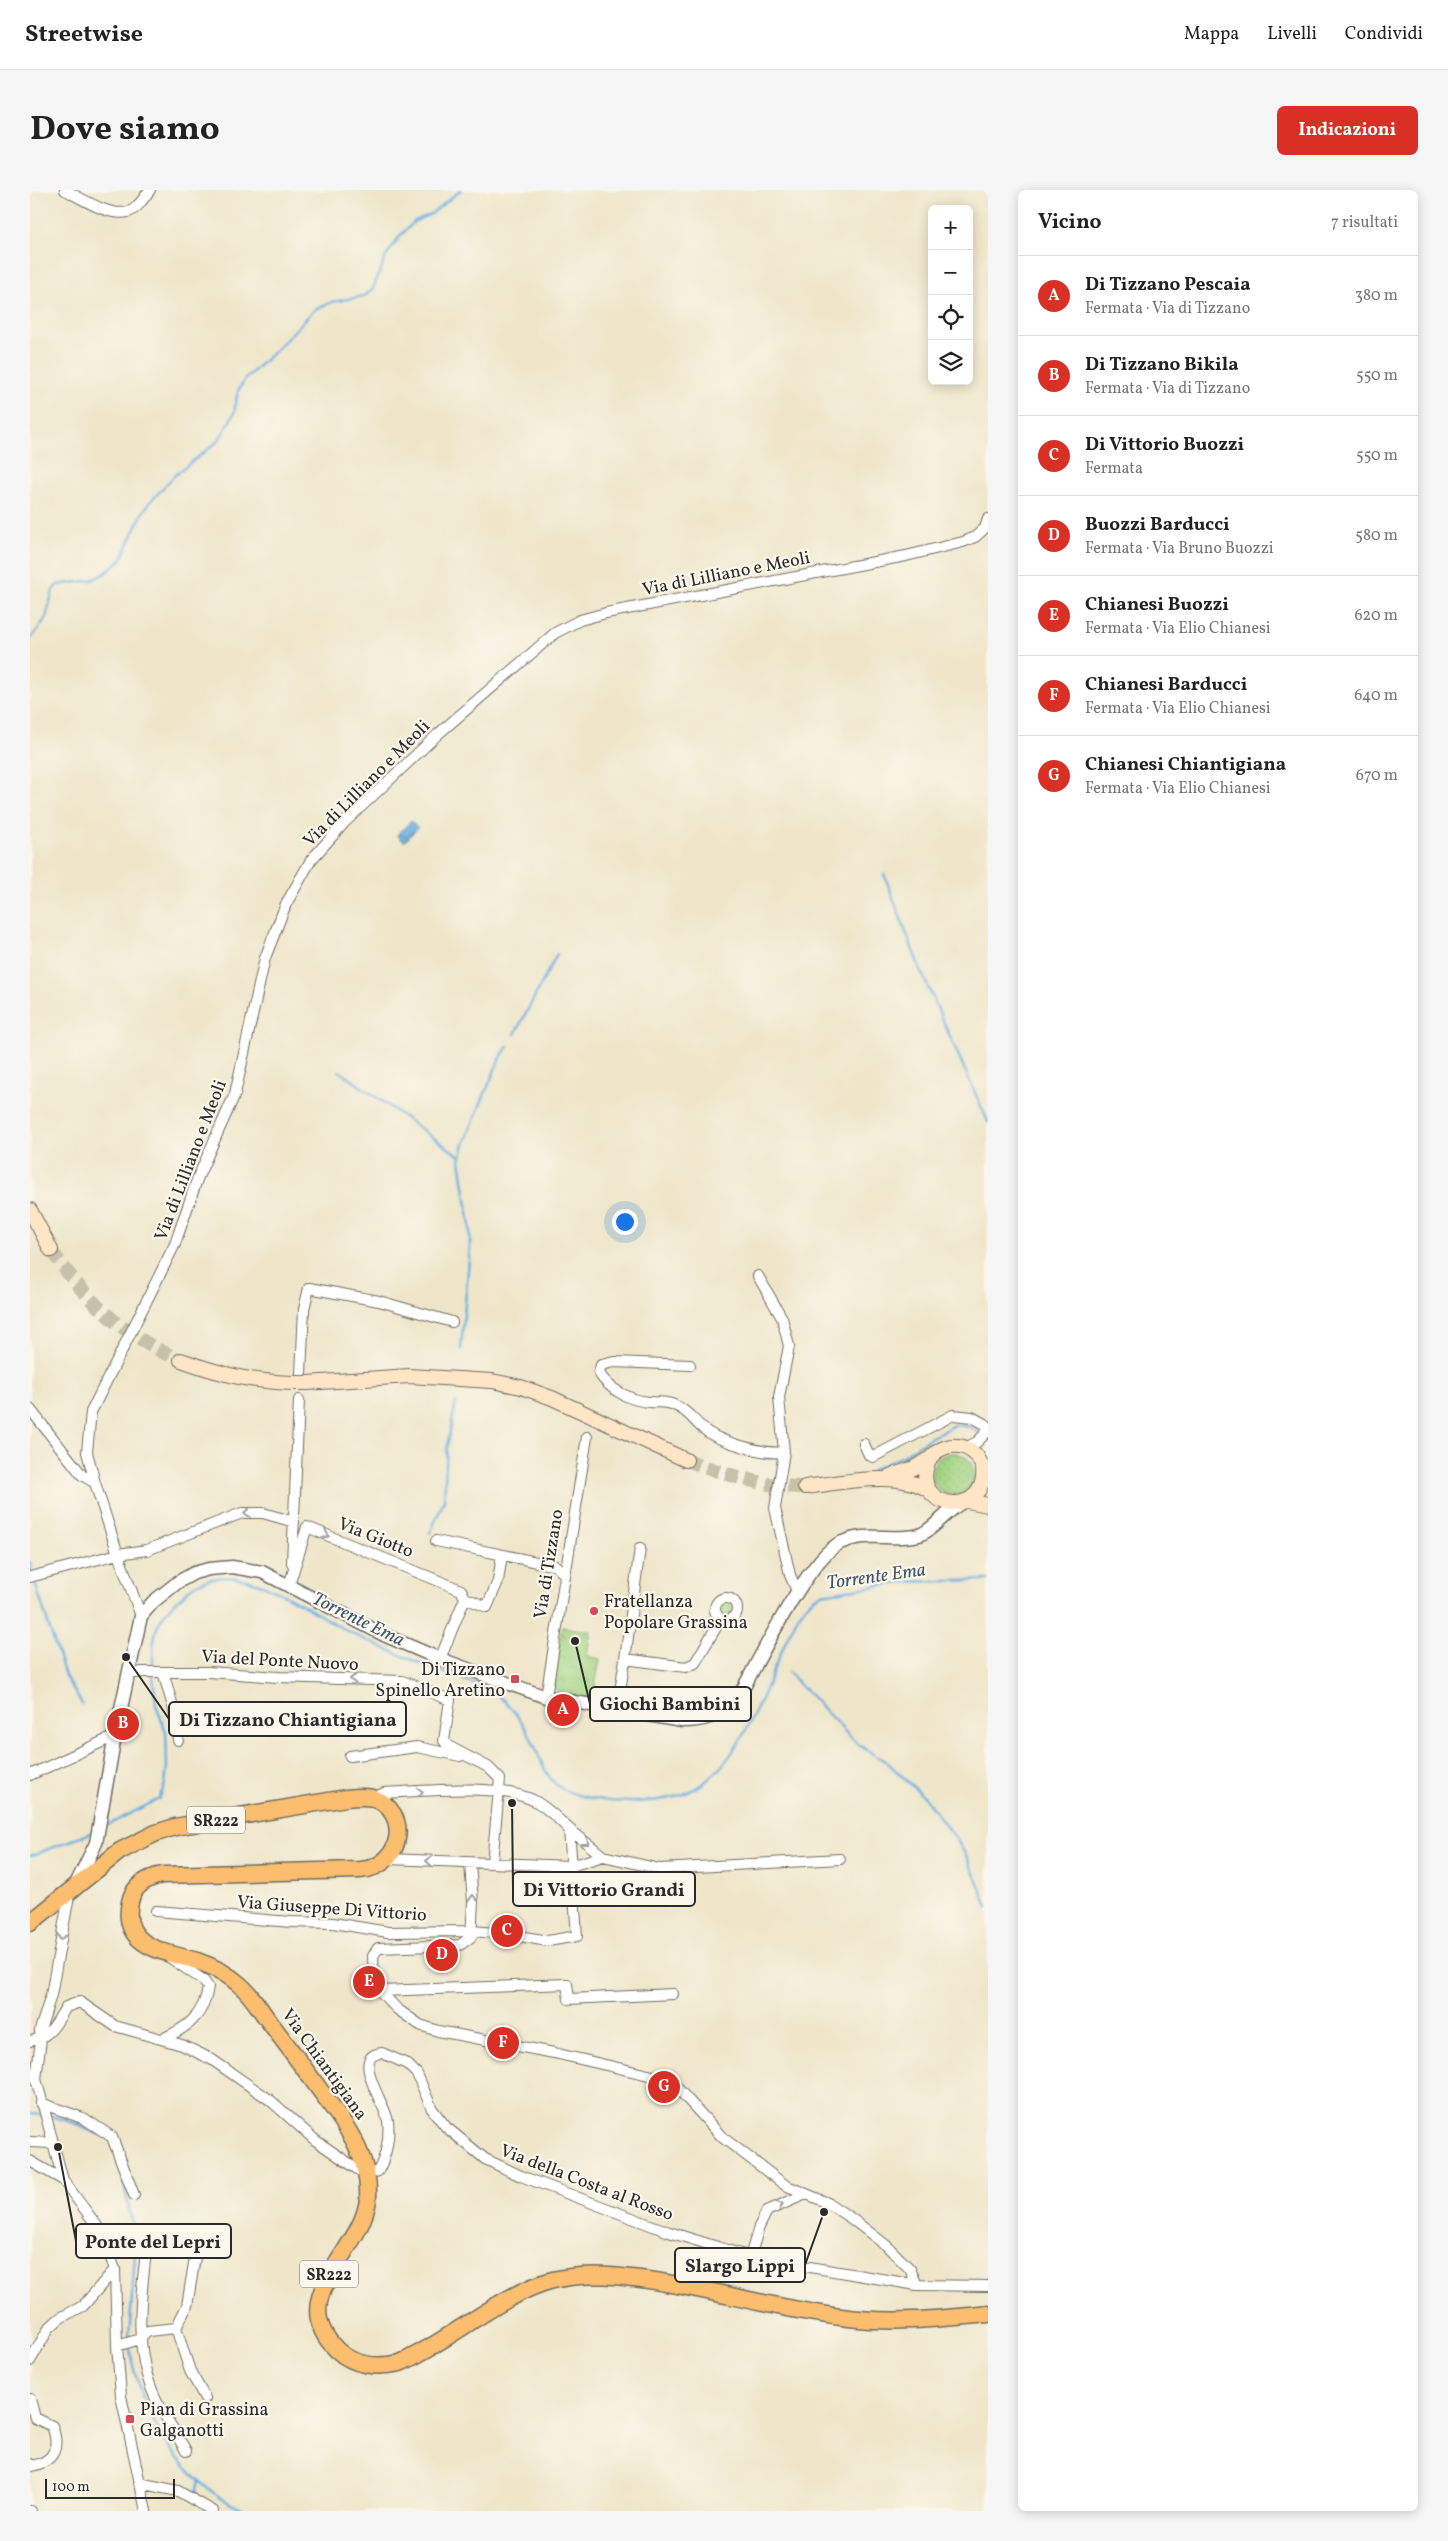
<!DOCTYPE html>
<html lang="it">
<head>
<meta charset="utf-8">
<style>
  :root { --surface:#fff; --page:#f6f6f6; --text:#222; --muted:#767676; --line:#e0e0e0; --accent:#d93025 }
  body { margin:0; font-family:Vollkorn,serif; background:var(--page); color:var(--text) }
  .controls { position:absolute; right:15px; top:15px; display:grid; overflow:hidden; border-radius:8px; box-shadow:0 2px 12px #0003 }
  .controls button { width:45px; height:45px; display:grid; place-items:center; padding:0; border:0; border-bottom:1px solid var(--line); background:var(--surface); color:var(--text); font:25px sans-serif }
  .scale { position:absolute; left:15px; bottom:12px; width:130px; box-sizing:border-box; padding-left:5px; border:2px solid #2b2b2b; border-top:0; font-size:14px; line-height:18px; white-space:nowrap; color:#2b2b2b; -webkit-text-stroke:4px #fbf7ec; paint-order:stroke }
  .you { position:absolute; left:594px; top:1031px; width:18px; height:18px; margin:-12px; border:4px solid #fff; border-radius:50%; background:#1a73e8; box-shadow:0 0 0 8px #1a73e833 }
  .badge { display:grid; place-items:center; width:32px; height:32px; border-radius:50%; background:var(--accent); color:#fff; font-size:16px; font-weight:700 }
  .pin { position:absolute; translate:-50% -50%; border:2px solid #fff; box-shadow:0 1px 5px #0006 }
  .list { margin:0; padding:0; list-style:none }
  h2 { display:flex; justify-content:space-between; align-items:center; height:65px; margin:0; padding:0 20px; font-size:21px }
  h2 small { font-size:16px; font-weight:400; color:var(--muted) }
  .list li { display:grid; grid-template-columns:32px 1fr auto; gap:15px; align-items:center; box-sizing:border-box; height:80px; padding:0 20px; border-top:1px solid var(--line) }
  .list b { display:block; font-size:19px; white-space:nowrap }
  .list p { margin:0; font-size:16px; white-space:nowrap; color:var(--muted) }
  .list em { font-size:16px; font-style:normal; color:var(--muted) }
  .icon { flex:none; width:28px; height:28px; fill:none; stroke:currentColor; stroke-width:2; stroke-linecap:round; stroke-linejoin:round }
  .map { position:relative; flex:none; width:958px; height:2321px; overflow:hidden; border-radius:8px }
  header { display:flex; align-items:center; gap:30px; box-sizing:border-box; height:70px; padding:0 25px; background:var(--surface); border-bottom:1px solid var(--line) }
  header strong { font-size:24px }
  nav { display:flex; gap:28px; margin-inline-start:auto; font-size:18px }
  .intro { display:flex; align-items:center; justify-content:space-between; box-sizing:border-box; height:120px; padding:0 30px }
  h1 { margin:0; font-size:35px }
  .button { padding:12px 22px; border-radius:8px; background:var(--accent); color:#fff; font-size:18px; font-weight:700 }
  main { display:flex; gap:30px; padding:0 30px }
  aside { flex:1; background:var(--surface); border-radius:8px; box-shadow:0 2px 12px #0003 }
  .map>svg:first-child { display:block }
  .grass { fill:url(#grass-dots); stroke:#667f56 }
  .park { fill:url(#park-crowns); stroke:#667f56 }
  .water { fill:url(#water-waves); stroke:#4b6c86 }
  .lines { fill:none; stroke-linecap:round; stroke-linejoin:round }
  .stream { stroke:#6bade0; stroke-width:2.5 }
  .secondary-tunnel { stroke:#c8c1aa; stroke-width:14; stroke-dasharray:14 7; stroke-linecap:butt }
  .minor-casing { stroke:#706c63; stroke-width:12 }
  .tertiary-casing { stroke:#706c63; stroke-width:15 }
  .secondary-casing { stroke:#706c63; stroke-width:16 }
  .primary-casing { stroke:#706c63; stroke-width:19 }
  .minor { stroke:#fff; stroke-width:10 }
  .tertiary { stroke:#fff; stroke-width:12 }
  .secondary { stroke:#fde5c5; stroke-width:14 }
  .primary { stroke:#fbbe6e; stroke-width:16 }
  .secondary-bridge-casing { stroke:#706c63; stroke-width:16; stroke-linecap:butt }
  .secondary-bridge { stroke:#fde5c5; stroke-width:14 }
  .oneway { stroke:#a0a0a0 }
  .poi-dot { fill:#d1495b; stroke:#fbf7ec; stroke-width:2 }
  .labels { text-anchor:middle; stroke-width:4.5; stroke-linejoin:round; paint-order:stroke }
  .shield { fill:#fbf7ec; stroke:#696865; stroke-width:1 }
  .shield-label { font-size:16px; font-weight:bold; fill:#2b2b2b }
  .street-label { font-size:18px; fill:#2b2b2b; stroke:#fbf7ec }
  .poi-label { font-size:18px; fill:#2b2b2b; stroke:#fbf7ec; text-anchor:start }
  .water-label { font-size:19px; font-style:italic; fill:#41586a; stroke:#fbf7ec }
  .leader { fill:none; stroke:#2b2b2b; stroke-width:2 }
  .callout-dot { fill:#2b2b2b; stroke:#fbf7ec; stroke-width:2 }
  .callout { fill:#fbf7ec; stroke:#2b2b2b; stroke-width:2 }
  .callout-label { font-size:19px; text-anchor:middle; font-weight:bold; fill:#2b2b2b }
</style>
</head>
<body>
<header>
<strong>Streetwise</strong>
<nav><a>Mappa</a><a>Livelli</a><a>Condividi</a></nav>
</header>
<div class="intro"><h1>Dove siamo</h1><a class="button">Indicazioni</a></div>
<main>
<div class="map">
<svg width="958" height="2321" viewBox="0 0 958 2321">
  <defs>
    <pattern id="grass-dots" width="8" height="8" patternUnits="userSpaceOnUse" patternTransform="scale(1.25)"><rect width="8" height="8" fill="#a2d382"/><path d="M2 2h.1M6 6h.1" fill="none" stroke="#8cb570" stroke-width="1.8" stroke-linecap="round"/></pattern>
    <pattern id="park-crowns" width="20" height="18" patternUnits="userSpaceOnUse" patternTransform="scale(1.25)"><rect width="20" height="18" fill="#a2d382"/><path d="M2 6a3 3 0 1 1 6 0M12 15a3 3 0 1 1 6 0" fill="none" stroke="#8cb570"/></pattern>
    <pattern id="water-waves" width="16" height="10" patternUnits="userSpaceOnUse" patternTransform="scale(1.25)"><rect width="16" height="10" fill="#6bade0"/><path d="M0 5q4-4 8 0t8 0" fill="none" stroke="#588db6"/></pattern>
  </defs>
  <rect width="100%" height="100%" fill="#fbf7ec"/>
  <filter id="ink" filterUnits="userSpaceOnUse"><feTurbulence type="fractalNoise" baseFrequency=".02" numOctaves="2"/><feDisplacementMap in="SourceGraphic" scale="10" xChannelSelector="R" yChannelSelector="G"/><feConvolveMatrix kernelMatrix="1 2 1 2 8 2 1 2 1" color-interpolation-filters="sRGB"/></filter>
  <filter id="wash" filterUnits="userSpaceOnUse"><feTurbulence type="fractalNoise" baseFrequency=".0096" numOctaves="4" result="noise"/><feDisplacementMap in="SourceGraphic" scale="20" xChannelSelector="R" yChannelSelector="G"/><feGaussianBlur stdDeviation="1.12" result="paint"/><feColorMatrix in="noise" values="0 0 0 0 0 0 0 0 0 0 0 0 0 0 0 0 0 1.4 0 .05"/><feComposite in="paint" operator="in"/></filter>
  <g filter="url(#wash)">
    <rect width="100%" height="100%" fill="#efe6ca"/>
    <path class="grass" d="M902 1284a21 21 0 1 1 42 0a21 21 0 1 1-42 0Z
      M687 1419a8 8 0 1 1 16 0a8 8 0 1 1-16 0Z"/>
    <path class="park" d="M 532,1437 L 561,1441 L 557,1466 L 570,1469 L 564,1501 L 583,1504 L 581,1513 L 527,1505 L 528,1499 L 523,1498 Z"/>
    <path class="water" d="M 381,631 L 388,638 L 374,652 L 367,645 Z"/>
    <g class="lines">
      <path class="stream" d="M 0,450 L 16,428 L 23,400 L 27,395 L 62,390 L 74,384 L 91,370 L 112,324 L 120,312 L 145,285 L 186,253 L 194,242 L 204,223 L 208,201 L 215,189 L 248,158 L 284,120 L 302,112 L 334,106 L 343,99 L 356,66 L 370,46 L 385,31 L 401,24 L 431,0
        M 854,684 L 890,779 L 958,932
        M 485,844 L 527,764
        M 309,881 L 431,967
        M 431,1159 L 440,1058 L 440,1036 L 430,970 L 434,954 L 469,870 L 478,856
        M 842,1280 L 871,1267 L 900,1248 L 925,1235 L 940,1237 L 950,1243
        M 400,1343 L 414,1311 L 417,1256 L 426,1212
        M 0,1372 L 2,1382
        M 4,1390 L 35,1486 L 52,1514
        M 123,1480 C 123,1445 123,1430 151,1407 C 155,1403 160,1397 165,1395 C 212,1368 274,1418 314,1439 C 324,1445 336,1450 347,1455 C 374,1467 401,1478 428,1488 C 439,1492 453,1495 463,1502 C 478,1512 490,1528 499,1544 C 508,1560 514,1589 531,1598 C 560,1614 613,1615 644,1607 C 707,1592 732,1502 756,1451 C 764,1433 773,1412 791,1404 L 872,1392 L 958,1390
        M 758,1482 L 827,1554 L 858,1573 L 894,1607 L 927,1650 L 938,1669 L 958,1717
        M 74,1637 L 129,1609 L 135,1594 L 137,1577 L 136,1542 L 126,1515 L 123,1485
        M 0,1666 L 64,1642
        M 0,1924 L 12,1925
        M 18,1925 L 44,1933 L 70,1945
        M 93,1991 L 106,2050 L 99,2148
        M 99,2156 C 110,2224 151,2294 216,2321
        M 166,2307 L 169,2290"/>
    </g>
  </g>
  <g filter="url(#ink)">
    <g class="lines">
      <path class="secondary-tunnel" d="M 21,1060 C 57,1111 92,1146 151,1170
        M 656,1270 C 695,1284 733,1297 775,1297"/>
      <g class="minor-casing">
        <path id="minor" d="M 35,0 C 51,8 79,27 98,22 C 108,19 114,7 120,0
          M 728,1086 L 752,1128 L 759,1156 L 749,1207 L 754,1262 L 745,1318 L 760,1385 L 767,1401
          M 660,1175 L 584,1172 L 571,1175 L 569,1183 C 579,1200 601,1211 620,1212 C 630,1213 637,1211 646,1216 C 660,1222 664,1232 675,1240 C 689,1252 737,1265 754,1262
          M 271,1184 L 274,1119 L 279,1098 L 349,1111 L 422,1132
          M 0,1219 L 52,1285 L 65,1293
          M 834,1254 L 839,1265 L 843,1267 L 923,1225 L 942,1227 L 958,1236
          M 935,1258 L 947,1252 L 958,1241
          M 406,1351 L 526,1376 L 535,1385
          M 262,1373 L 269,1210
          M 0,1387 L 88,1364 L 117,1360 L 212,1323 L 233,1323 L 264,1332
          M 260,1398 L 261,1389 L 277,1337 L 431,1400 L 435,1408 L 457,1417 L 468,1391 L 472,1365
          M685 1419a11 11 0 1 1 22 0a11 11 0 1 1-22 0Z
          M 111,1426 L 88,1364 L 65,1293 L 57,1262 L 61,1222 L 145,1054 L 168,987 L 205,904 L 235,768 L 256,714 L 281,670 L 315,632 L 407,545 L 525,443 L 550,430 L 576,423 L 876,366 L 933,352 L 945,347 L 955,338 L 958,329
          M 410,1469 L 435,1408
          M 595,1469 L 610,1358
          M 133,1482 L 144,1520 L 148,1550
          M 98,1484 L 113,1482 L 178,1482 L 248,1487 L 372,1491 L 420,1510 L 414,1551 L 418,1556 L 458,1577 L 470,1589 L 462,1673
          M 516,1507 L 557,1247
          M 587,1520 L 595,1469 L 656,1477 L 665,1473 L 691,1429
          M 320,1566 L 387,1557 L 430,1566
          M 0,1585 L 85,1546
          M 539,1639 L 573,1666
          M 358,1669 L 541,1676 L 573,1666 L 630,1679 L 810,1669
          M 440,1674 L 443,1712 L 441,1747 L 430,1755 L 348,1758 L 343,1766 L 344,1793 L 350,1801 L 367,1819 L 390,1835 L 408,1841 L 524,1863 L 640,1890 L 692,1947 L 755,1995 L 798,2013 L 822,2029 L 857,2056 L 880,2079 L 887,2095
          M 40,1700 L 21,1805 L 10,1840 L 11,1849 L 6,1889 L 33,1990 L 70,2040 L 85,2079 L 87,2156 L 91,2206 L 116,2321
          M 126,1721 L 261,1732 L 303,1733 L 358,1742 L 442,1741 L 477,1744 L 518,1751 L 547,1746 L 539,1639 C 527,1628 517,1617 503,1610 C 466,1593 395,1601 354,1603 L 342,1608
          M 350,1801 L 537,1794 L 539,1809 L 643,1804
          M 132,1849 C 157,1838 174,1826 178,1797 L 173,1790 L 139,1767
          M 0,1851 C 20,1848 26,1833 36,1817 L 50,1812 L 85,1836 L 152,1855 L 181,1869 L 240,1910 L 285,1950 L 336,1985 L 348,1981 C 356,1967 360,1947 358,1931 C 356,1915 319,1865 352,1863 L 377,1874 L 387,1884 L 402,1919 L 416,1937 L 455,1969 L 491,1986 L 639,2042 L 720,2067 L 887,2095 L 958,2096
          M 11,1913 L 55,1929 L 82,1947 L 104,2005
          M 0,1952 L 22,1953
          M 0,1971 L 33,1990
          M 720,2067 L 729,2037 L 737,2021 L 776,2004
          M 146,2138 L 160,2181 L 175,2208
          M 87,2156 L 110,2149 L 118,2141 L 146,2138 L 157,2116 L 166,2061 L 116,2063 C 110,2110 104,2162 125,2207 C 134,2226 146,2243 156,2261
          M 0,2171 L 19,2138 L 30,2128 L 53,2116 L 85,2079
          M 0,2209 L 5,2228 L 22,2236 C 30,2257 25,2271 2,2276 L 0,2274
          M 109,2293 L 148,2301 L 183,2321
          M 0,2321 L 1,2321"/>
      </g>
      <g class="tertiary-casing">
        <path id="tertiary" d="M 47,1692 L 66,1653 L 85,1546 L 111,1426 L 123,1412 L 148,1392 L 164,1383 L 179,1379 L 202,1377 L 232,1382 L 354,1445 L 410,1469 L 516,1507 L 652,1531 C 675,1531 688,1526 706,1512 C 726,1476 777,1369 810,1353 C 839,1340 861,1352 889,1345 C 902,1341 917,1321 931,1313"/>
      </g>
      <g class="secondary-casing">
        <path id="secondary" d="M 0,1020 L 21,1060
          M 151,1170 C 190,1184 221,1192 263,1193
          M 277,1193 L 379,1186 L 462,1191 L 491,1197 L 522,1208 L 656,1270
          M 953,1278 C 958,1327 887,1322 896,1279 C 900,1258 927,1248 944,1263 C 951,1270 954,1281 958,1290
          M 860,1286 L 882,1279 L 899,1269
          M 775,1297 C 810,1293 871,1279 901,1302
          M 937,1311 L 958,1315"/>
      </g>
      <g class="primary-casing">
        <path id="primary" d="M 0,1733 L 90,1661 L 126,1643 L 145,1637 L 316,1608 C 325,1607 334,1606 343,1608 C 380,1620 375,1677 330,1680 L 132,1685 C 117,1688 103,1696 100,1712 C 90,1758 137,1762 167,1771 C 182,1776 198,1784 210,1795 C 221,1804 229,1818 238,1830 C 260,1859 282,1889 303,1918 C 322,1944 340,1973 338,2008 C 334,2062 252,2106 307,2160 C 324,2176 348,2178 370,2173 C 420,2151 472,2103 523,2090 C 557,2082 591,2086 625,2091 C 687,2101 748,2119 811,2127 C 861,2134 908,2129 958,2124"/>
      </g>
      <use href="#minor" class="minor"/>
      <use href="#tertiary" class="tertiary"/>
      <use href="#secondary" class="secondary"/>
      <use href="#primary" class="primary"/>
      <g class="secondary-bridge-casing">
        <path id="secondary-bridge" d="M 263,1193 L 277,1193"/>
      </g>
      <use href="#secondary-bridge" class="secondary-bridge"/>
    </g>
    <defs><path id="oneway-chevron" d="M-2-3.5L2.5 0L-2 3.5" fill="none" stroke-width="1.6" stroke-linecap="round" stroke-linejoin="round" transform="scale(1.25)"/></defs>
    <g class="oneway">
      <use href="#oneway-chevron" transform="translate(217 1323) rotate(172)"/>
      <use href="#oneway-chevron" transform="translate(296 1345) rotate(22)"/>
      <use href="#oneway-chevron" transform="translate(323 1489) rotate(-178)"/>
      <use href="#oneway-chevron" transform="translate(390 1602) rotate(-2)"/>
      <use href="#oneway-chevron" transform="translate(556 1652) rotate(38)"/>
      <use href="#oneway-chevron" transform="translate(399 1671) rotate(-176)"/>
      <use href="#oneway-chevron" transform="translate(443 1708) rotate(-92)"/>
      <use href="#oneway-chevron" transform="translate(31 1747) rotate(101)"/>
      <use href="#oneway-chevron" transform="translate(750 2015) rotate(-23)"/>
    </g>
  </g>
  <g class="poi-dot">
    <circle cx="564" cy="1421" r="5"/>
    <rect x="480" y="1484" width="10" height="10" rx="2.5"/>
    <rect x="95" y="2224" width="10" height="10" rx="2.5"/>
  </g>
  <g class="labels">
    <g class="shield">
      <rect x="157" y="1616.5" width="58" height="27" rx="4"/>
      <rect x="270" y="2070.5" width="58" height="27" rx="4"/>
    </g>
    <g class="shield-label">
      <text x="186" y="1636">SR222</text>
      <text x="299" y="2090">SR222</text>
    </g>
    <g class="street-label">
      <text transform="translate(696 383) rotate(-11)" y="6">Via di Lilliano e Meoli</text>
      <text transform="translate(336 593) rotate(-45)" y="6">Via di Lilliano e Meoli</text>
      <text transform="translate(160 970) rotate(-69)" y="6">Via di Lilliano e Meoli</text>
      <text transform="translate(346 1347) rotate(22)" y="6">Via Giotto</text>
      <text transform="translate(518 1374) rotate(-81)" y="6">Via di Tizzano</text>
      <text transform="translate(250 1470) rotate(3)" y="6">Via del Ponte Nuovo</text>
      <text transform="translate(302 1718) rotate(4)" y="6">Via Giuseppe Di Vittorio</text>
      <text transform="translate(295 1874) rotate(54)" y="6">Via Chiantigiana</text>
      <text transform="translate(557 1992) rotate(21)" y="6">Via della Costa al Rosso</text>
    </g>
    <g class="poi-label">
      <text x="574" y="1417">Fratellanza<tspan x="574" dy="21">Popolare Grassina</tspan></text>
      <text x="475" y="1485" text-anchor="end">Di Tizzano<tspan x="475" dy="21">Spinello Aretino</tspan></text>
      <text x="110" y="2225">Pian di Grassina<tspan x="110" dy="21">Galganotti</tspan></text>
    </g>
    <g class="water-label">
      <text transform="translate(846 1385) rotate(-8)" y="7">Torrente Ema</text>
      <text transform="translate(329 1428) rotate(26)" y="7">Torrente Ema</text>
    </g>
  </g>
  <path class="leader" d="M545 1451L560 1514M96 1467L139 1529M482 1613L483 1699M28 1957L46 2051M794 2022L775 2075"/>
  <g class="callout-dot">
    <circle cx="545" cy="1451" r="5"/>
    <circle cx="96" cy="1467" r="5"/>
    <circle cx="482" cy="1613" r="5"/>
    <circle cx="28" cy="1957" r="5"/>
    <circle cx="794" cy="2022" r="5"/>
  </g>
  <g class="callout">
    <rect x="560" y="1497" width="161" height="34" rx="5"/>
    <rect x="139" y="1512" width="237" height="34" rx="5"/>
    <rect x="483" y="1682" width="182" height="34" rx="5"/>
    <rect x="46" y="2034" width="155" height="34" rx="5"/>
    <rect x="645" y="2058" width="130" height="34" rx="5"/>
  </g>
  <g class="callout-label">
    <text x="640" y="1520">Giochi Bambini</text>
    <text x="258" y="1536">Di Tizzano Chiantigiana</text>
    <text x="574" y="1706">Di Vittorio Grandi</text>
    <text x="123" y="2058">Ponte del Lepri</text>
    <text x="710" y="2082">Slargo Lippi</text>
  </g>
</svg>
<div class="controls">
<button>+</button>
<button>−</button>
<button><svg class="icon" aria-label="locate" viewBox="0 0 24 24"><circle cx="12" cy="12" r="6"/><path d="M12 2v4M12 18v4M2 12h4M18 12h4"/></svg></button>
<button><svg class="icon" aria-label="layers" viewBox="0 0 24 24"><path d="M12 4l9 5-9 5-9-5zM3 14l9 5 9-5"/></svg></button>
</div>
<div class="scale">100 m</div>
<div class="you"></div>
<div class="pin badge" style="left:533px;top:1520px">A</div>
<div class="pin badge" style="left:93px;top:1534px">B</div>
<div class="pin badge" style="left:477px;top:1741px">C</div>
<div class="pin badge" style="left:412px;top:1765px">D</div>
<div class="pin badge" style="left:339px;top:1792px">E</div>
<div class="pin badge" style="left:473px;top:1853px">F</div>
<div class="pin badge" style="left:634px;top:1897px">G</div>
</div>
<aside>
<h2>Vicino<small>7 risultati</small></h2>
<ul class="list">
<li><span class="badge">A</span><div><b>Di Tizzano Pescaia</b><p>Fermata · Via di Tizzano</p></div><em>380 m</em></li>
<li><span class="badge">B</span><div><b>Di Tizzano Bikila</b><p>Fermata · Via di Tizzano</p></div><em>550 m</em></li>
<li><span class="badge">C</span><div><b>Di Vittorio Buozzi</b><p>Fermata</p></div><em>550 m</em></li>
<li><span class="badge">D</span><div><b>Buozzi Barducci</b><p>Fermata · Via Bruno Buozzi</p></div><em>580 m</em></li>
<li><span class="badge">E</span><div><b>Chianesi Buozzi</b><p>Fermata · Via Elio Chianesi</p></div><em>620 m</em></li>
<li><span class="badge">F</span><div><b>Chianesi Barducci</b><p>Fermata · Via Elio Chianesi</p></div><em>640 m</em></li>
<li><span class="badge">G</span><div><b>Chianesi Chiantigiana</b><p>Fermata · Via Elio Chianesi</p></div><em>670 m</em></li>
</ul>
</aside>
</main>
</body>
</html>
